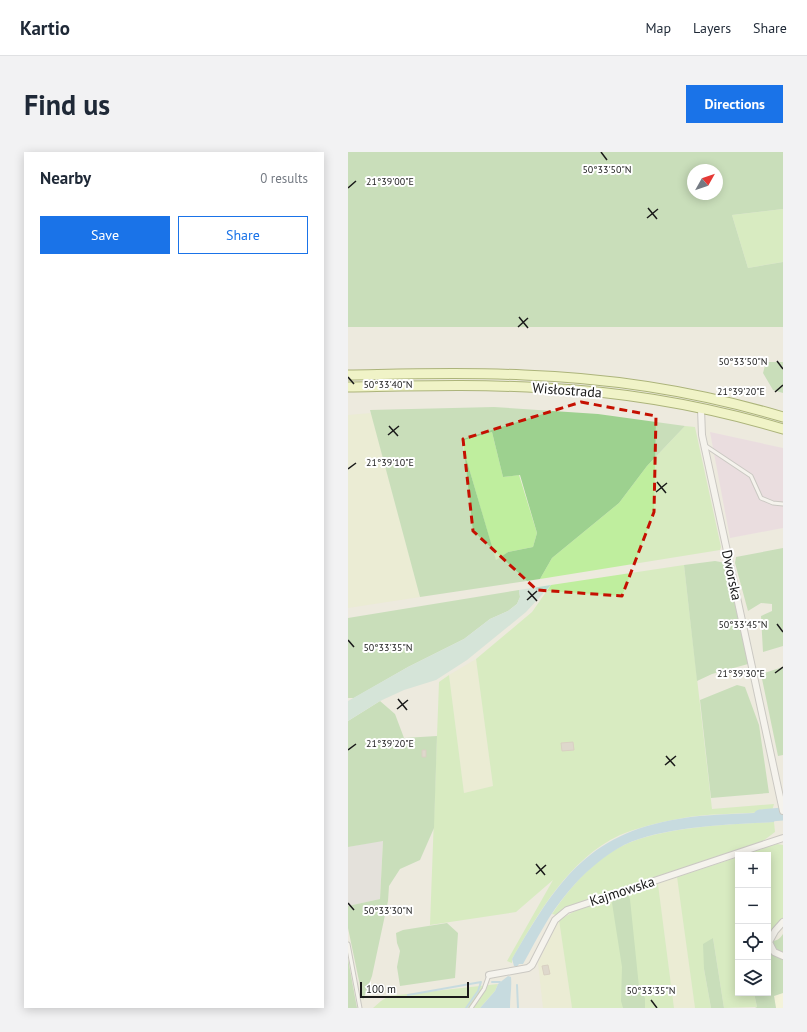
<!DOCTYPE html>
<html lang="en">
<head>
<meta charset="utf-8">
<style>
  :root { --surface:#fff; --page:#f2f2f3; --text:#1f2937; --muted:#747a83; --line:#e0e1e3; --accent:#1a73e8 }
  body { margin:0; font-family:"PT Sans",sans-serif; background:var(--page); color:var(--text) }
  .controls { position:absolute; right:12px; bottom:12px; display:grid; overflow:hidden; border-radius:0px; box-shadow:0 2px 10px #0003 }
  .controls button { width:36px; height:36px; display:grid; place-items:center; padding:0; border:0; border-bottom:1px solid var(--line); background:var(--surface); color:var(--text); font:20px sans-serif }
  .compass { position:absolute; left:339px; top:12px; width:36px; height:36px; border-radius:50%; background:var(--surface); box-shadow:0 2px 10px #0003; rotate:50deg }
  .scale { position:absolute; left:12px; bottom:10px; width:109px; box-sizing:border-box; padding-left:4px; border:2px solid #1a1a1a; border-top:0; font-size:11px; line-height:14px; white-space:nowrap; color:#1a1a1a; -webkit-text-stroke:3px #fff; paint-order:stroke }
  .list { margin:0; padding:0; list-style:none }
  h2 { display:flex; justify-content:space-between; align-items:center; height:52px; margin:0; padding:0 16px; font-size:17px }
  h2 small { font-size:13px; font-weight:400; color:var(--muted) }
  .actions { display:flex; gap:8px; padding:12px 16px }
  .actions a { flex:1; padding:9px 0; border:1px solid var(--accent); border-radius:0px; text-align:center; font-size:14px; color:var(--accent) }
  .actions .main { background:var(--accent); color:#fff }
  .icon { flex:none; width:22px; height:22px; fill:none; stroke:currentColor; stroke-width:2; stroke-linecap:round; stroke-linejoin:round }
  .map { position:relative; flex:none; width:435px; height:856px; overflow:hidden; border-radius:0px }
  header { display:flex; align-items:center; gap:24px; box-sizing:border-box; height:56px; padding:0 20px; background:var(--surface); border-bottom:1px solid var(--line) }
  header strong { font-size:19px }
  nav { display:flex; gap:22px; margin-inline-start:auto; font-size:14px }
  .intro { display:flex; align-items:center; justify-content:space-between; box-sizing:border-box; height:96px; padding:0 24px }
  h1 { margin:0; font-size:28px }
  .button { padding:10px 18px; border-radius:0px; background:var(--accent); color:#fff; font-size:14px; font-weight:700 }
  main { display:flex; gap:24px; padding:0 24px }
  aside { flex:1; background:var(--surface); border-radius:0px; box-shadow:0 2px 10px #0003 }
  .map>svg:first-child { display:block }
  .residential { fill:#d9d7d7 }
  .industrial { fill:#e7cfe1 }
  .education { fill:#fcffd6 }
  .farmland { fill:#e9efc7 }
  .grass { fill:#bfee9e }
  .forest { fill:#9dd18f; fill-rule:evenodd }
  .wetland { fill:#b9ddd0 }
  .water { fill:#9acbe0 }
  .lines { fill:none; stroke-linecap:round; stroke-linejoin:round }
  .stream { stroke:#9acbe0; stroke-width:2 }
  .river { stroke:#9acbe0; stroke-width:13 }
  .building { fill:#cdc3b7; stroke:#c0b1a0 }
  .service-casing { stroke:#a1a1a1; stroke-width:5 }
  .minor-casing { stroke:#a1a1a1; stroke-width:8 }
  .secondary-casing { stroke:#5d7300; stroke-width:11 }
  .service { stroke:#fff; stroke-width:3 }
  .minor { stroke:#fff; stroke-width:6 }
  .secondary { stroke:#f4ffab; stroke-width:9 }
  .marked { fill:none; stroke:#c51000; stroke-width:3; stroke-dasharray:8 5; stroke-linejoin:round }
  .ticks { fill:none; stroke:#1a1a1a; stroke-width:1.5 }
  .labels { text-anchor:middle; stroke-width:4; stroke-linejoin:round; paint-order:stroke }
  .street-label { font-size:14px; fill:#1a1a1a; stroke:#fff }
  .ticks-label { font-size:10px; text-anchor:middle; fill:#1a1a1a; stroke:#fff; stroke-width:4; stroke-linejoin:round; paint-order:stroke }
</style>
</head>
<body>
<header>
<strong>Kartio</strong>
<nav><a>Map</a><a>Layers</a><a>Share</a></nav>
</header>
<div class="intro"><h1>Find us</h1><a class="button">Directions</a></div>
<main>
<aside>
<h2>Nearby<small>0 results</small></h2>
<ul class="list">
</ul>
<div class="actions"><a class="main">Save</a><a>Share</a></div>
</aside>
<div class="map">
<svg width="435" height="856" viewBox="0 0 435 856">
  <rect width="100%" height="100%" fill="#edeade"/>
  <path class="residential" d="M 35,688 L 32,747 L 0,754 L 0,695 Z"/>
  <path class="industrial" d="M 362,280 L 435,296 L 435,376 L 382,386 Z"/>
  <path class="education" d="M 435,841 L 435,856 L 428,856 L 426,844 Z"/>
  <path class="farmland" d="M 23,261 L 72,445 L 0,456 L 0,263 Z
    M 128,507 L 145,634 L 116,641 L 101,523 Z
    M 329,724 L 347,856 L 326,856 L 310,732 Z
    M 211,768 L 224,856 L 195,856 L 190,811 Z"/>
  <path class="grass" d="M 435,57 L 435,110 L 400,116 L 384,63 Z
    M 337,274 L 347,275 L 373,395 L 372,398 L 192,427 L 204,406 L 271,351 L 299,314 Z
    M 144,280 L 155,325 L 171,323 L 189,381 L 185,395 L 160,400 L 148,409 L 113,289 Z
    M 336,413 L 364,657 L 426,652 L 424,659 C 393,663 361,660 330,667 C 313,670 288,676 272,683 C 221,707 191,760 164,807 L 164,811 L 159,809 L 205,728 L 168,760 L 82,773 L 91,530 L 101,523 L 116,641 L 145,634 L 128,507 L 184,460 L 203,433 Z
    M 426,670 L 427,680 L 415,689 L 229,751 L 215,757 L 208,763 L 204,762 C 220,738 240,714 265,699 C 306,674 379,673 426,670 Z
    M 429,692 L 435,693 L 435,767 L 420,785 L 420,703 L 395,703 Z
    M 390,705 L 390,841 L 406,841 L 409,855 L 376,856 L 365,786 L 356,817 L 363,856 L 347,856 L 329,725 Z
    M 310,732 L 326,856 L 224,856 L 211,768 L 227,759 Z
    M 150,832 L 147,839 L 132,856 L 25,856 L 33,849 L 41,844 Z"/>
  <path class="forest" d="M 0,0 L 435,0 L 435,57 L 384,63 L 400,116 L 435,110 L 435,175 L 0,175 ZM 345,18 L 369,18 L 369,42 L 345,42 Z
    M 418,210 L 435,210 L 435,241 L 425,238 L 415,221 Z
    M 146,255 L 250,262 L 337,274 L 299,314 L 271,351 L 204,406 L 192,427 L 72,445 L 22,258 ZM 144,280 L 155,325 L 172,323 L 189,381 L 185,395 L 160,400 L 148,408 L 113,289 Z
    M 435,396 L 435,494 L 415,500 L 413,464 L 424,459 L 424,452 L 413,451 L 400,459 L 387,411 L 388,405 Z
    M 367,409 L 378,411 L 400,512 L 364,522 L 349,529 L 336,413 Z
    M 171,438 L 172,445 L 169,452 L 160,459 L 142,467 L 116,487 L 60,515 L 6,546 L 0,546 L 0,466 Z
    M 435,515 L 435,603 L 430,604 L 413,522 Z
    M 389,533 L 397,535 L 411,573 L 421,641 L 363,646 L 352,548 Z
    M 32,549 L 47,562 L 56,586 L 89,584 L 86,676 L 72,708 L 52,717 L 41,734 L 40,749 L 24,824 L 15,848 L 0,776 L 0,754 L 32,747 L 35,689 L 0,695 L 0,569 Z
    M 279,741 L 282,747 L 291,835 L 297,846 L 297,856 L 275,856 L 273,849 L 274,815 L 264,751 L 265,746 Z
    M 99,771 L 110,781 L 107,826 L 52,834 L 49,815 L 52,799 L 49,791 L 48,781 L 55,778 Z
    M 435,782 L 435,841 L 426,844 L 428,856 L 407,856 L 409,855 L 406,841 L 420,841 L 420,788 C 428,790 431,788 435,782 Z
    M 365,786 L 376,856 L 363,856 L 356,817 L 355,792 Z
    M 0,807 L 9,856 L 0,856 Z"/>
  <path class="wetland" d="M 203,433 L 178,460 L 119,508 L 88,528 L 56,538 L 32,549 L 0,569 L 0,549 L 60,515 L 116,487 L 142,467 L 160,459 L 169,452 L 172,445 L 171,438 Z"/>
  <path class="water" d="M 424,659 L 429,663 L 426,670 C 381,673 317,674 276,693 C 255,704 235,722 220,740 C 201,762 189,787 175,812 L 171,812 L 169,815 L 166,814 L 164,807 C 208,732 238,682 330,667 C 361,661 393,663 424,659 Z
    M 160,824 L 163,825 C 164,835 162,845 162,856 L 132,856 L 147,839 L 150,832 Z"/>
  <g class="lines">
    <path class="stream" d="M 144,830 L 152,830
      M 169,833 L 170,856
      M 60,843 L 133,830 L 130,839 L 118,856"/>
    <path class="river" d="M 412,664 L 435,662"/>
  </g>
  <path class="building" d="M 225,590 L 226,598 L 214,599 L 213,591 Z
    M 74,598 L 78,598 L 78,605 L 74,605 Z
    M 200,813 L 202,822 L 196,823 L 194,814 Z"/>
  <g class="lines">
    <g class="service-casing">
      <path id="service" d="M 358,294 L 403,324 L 413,346 L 425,351 L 435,352
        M 0,792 L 12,856
        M 123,856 L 136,837 L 141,823"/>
    </g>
    <g class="minor-casing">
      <path id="minor" d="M 353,257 L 354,283 L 435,659
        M 435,770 L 427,779 L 421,790 L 426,800 L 435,804
        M 141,823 L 180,816 L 184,813 L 207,768 L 219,758 L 435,686"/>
    </g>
    <g class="secondary-casing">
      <path id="secondary" d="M 0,223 C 59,222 117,220 176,223 C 263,226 351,240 435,265
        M 0,235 C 66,234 131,232 197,236 C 277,240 358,254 435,277"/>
    </g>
    <use href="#service" class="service"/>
    <use href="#minor" class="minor"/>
    <use href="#secondary" class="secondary"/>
  </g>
  <path d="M0 0H435V856H0ZM 233,250 L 308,264 L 306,360 L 274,444 L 189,438 L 125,379 L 115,287 Z" fill="#edeade" fill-opacity=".55" fill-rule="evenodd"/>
  <path class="marked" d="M 233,250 L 308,264 L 306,360 L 274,444 L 189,438 L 125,379 L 115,287 Z"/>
  <path class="ticks" d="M 253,0 L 259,8M 0,36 L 8,29M 300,56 L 309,67M 299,66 L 310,57M 171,165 L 180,176M 170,175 L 180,166M 429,209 L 435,217M 0,225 L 6,232M 427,240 L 435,233M 41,274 L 50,284M 40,283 L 51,274M 0,317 L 8,311M 309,330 L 318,341M 308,340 L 319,331M 180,439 L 189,449M 179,448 L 189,439M 429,472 L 435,480M 0,488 L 6,495M 427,521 L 435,515M 50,547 L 59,558M 49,557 L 60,548M 0,598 L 8,592M 318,604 L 327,614M 317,613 L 328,604M 188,712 L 197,723M 188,722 L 198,713M 0,751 L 6,758M 303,848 L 309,856"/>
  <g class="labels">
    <g class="street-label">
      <text transform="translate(219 238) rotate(4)" y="5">Wisłostrada</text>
      <text transform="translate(384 423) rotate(78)" y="5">Dworska</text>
      <text transform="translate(274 739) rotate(-18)" y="5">Kajmowska</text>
    </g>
  </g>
  <g class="ticks-label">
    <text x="259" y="21">50°33'50"N</text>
    <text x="42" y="33">21°39'00"E</text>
    <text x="395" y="213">50°33'50"N</text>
    <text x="40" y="236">50°33'40"N</text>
    <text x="393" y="243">21°39'20"E</text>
    <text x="42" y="314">21°39'10"E</text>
    <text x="395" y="476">50°33'45"N</text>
    <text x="40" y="499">50°33'35"N</text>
    <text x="393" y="525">21°39'30"E</text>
    <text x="42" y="595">21°39'20"E</text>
    <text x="40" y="762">50°33'30"N</text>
    <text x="303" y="842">50°33'35"N</text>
  </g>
</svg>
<div class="controls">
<button>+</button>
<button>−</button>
<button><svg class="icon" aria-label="locate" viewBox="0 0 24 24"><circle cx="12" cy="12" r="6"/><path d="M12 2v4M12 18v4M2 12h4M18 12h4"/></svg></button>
<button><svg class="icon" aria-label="layers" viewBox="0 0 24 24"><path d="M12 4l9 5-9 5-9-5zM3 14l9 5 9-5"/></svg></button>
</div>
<svg class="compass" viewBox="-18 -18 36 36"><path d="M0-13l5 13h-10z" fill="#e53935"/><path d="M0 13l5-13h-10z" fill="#747a83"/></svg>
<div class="scale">100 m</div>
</div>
</main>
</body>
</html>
